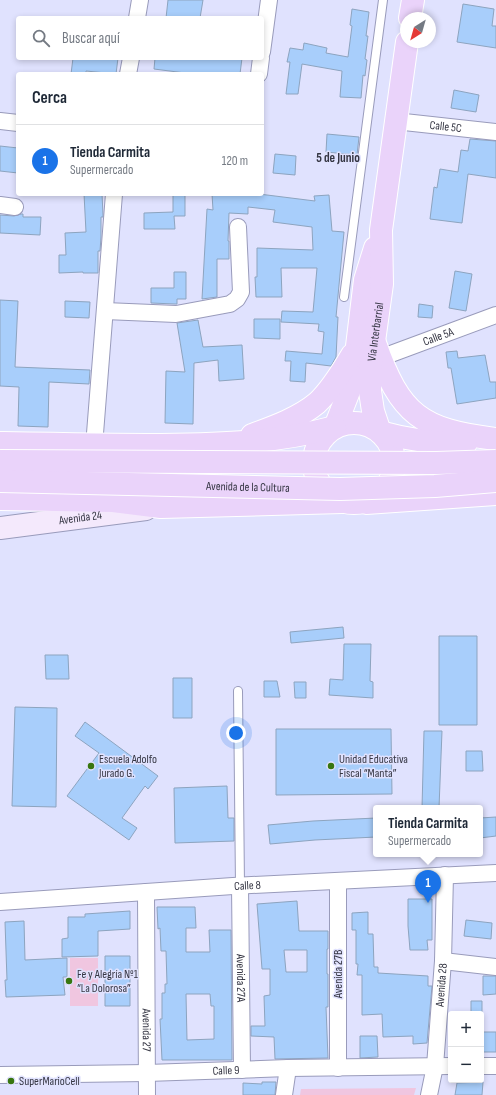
<!DOCTYPE html>
<html lang="es">
<head>
<meta charset="utf-8">
<style>
  :root { --surface:#fff; --page:#f2f2f3; --text:#1f2937; --muted:#747a83; --line:#e0e1e3; --accent:#1a73e8 }
  body { margin:0; font-family:"Sofia Sans Condensed",sans-serif; background:var(--page); color:var(--text) }
  .controls { position:absolute; right:12px; bottom:12px; display:grid; overflow:hidden; border-radius:4px; box-shadow:0 2px 6px #0003 }
  .controls button { width:36px; height:36px; display:grid; place-items:center; padding:0; border:0; border-bottom:1px solid var(--line); background:var(--surface); color:var(--text); font:20px sans-serif }
  .compass { position:absolute; left:400px; top:12px; width:36px; height:36px; border-radius:50%; background:var(--surface); box-shadow:0 2px 6px #0003; rotate:217deg }
  .you { position:absolute; left:236px; top:733px; width:14px; height:14px; margin:-10px; border:3px solid #fff; border-radius:50%; background:#1a73e8; box-shadow:0 0 0 6px #1a73e833 }
  .badge { display:grid; place-items:center; width:26px; height:26px; border-radius:50%; background:var(--accent); color:#fff; font-size:13px; font-weight:700 }
  .pin { position:absolute; translate:-50% -33px; filter:drop-shadow(0 1px 2px #0008) }
  .pin::after { content:''; position:absolute; top:21px; width:14px; height:12px; background:inherit; clip-path:polygon(0 0,100% 0,50% 100%) }
  .popup { position:absolute; left:373px; top:805px; width:110px; height:52px; box-sizing:border-box; display:grid; place-content:center; border-radius:4px; background:var(--surface); filter:drop-shadow(0 1px 3px #0005); font-size:13px; white-space:nowrap; color:var(--muted) }
  .popup b { font-size:15px; color:var(--text) }
  .popup::after { content:''; position:absolute; left:50%; top:100%; margin-left:-8px; border:8px solid transparent; border-top-color:var(--surface) }
  .list { margin:0; padding:0; list-style:none }
  h2 { display:flex; justify-content:space-between; align-items:center; height:52px; margin:0; padding:0 16px; font-size:17px }
  h2 small { font-size:13px; font-weight:400; color:var(--muted) }
  .list li { display:grid; grid-template-columns:26px 1fr auto; gap:12px; align-items:center; box-sizing:border-box; height:72px; padding:0 16px; border-top:1px solid var(--line) }
  .list b { display:block; font-size:15px; white-space:nowrap }
  .list p { margin:0; font-size:13px; white-space:nowrap; color:var(--muted) }
  .list em { font-size:13px; font-style:normal; color:var(--muted) }
  .icon { flex:none; width:22px; height:22px; fill:none; stroke:currentColor; stroke-width:2; stroke-linecap:round; stroke-linejoin:round }
  .map { position:relative; flex:none; width:496px; height:1095px; overflow:hidden }
  .search { position:absolute; background:var(--surface); box-shadow:0 2px 6px #0003; left:16px; top:16px; width:248px; height:44px; display:flex; align-items:center; gap:10px; box-sizing:border-box; padding:0 14px; border-radius:4px; color:var(--muted); font-size:15px }
  .panel { position:absolute; background:var(--surface); box-shadow:0 2px 6px #0003; left:16px; top:72px; width:248px; height:124px; border-radius:4px }
  .map>svg:first-child { display:block }
  .green { fill:#f0c6e0 }
  .building { fill:#a8cefb; stroke:#8da4bf; fill-rule:evenodd }
  .lines { fill:none; stroke-linecap:round; stroke-linejoin:round }
  .service-casing { stroke:#999bbb; stroke-width:10 }
  .minor-casing { stroke:#999bbb; stroke-width:18 }
  .secondary-casing { stroke:#999bbb; stroke-width:24 }
  .primary-casing { stroke:#fff; stroke-width:24 }
  .service { stroke:#fff; stroke-width:8 }
  .minor { stroke:#fff; stroke-width:16 }
  .secondary { stroke:#f4e9fc; stroke-width:22 }
  .primary { stroke:#ead3fa; stroke-width:22 }
  .primary-bridge-casing { stroke:#fff; stroke-width:24; stroke-linecap:butt }
  .primary-bridge { stroke:#ead3fa; stroke-width:22 }
  .poi-dot { fill:#38760f; stroke:#e0e2fe; stroke-width:1.5 }
  .labels { text-anchor:middle; stroke-width:3; stroke-linejoin:round; paint-order:stroke }
  .street-label { font-size:12px; fill:#353643; stroke:#e0e2fe }
  .poi-label { font-size:12px; fill:#353643; stroke:#e0e2fe; text-anchor:start }
  .neighbourhood-label { font-size:13px; font-weight:bold; fill:#353643; stroke:#e0e2fe }
</style>
</head>
<body>
<div class="map">
<svg width="496" height="1095" viewBox="0 0 496 1095">
  <rect width="100%" height="100%" fill="#e0e2fe"/>
  <path class="green" d="M 70,958 L 98,958 L 98,1006 L 70,1006 Z
    M 416,1088 L 414,1095 L 300,1095 L 301,1089 Z"/>
  <path class="building" d="M 168,0 L 203,0 L 200,18 L 166,18 Z
    M 463,4 L 494,9 L 492,26 L 496,26 L 496,48 L 457,42 Z
    M 352,9 L 369,12 L 366,36 L 368,36 L 365,59 L 367,60 L 365,76 L 363,75 L 361,98 L 340,97 L 342,71 L 302,64 L 298,94 L 286,94 L 290,62 L 287,62 L 290,48 L 303,50 L 304,43 L 327,48 L 326,53 L 348,57 L 352,26 L 350,25 Z
    M 73,58 L 118,58 L 116,74 L 86,71 L 86,74 L 71,74 Z
    M 155,58 L 242,58 L 240,74 L 193,74 L 154,69 Z
    M 454,90 L 479,95 L 476,112 L 451,108 Z
    M 327,134 L 359,137 L 357,155 L 326,152 Z
    M 470,139 L 496,141 L 496,178 L 468,174 L 462,223 L 430,219 L 434,187 L 437,188 L 440,169 L 458,172 L 461,150 L 468,151 Z
    M 0,146 L 18,148 L 18,173 L 0,171 Z
    M 275,154 L 296,156 L 295,175 L 273,173 Z
    M 84,194 L 102,194 L 103,215 L 103,217 L 101,217 L 101,237 L 100,251 L 98,251 L 98,273 L 83,273 L 83,272 L 59,273 L 59,255 L 66,255 L 65,233 L 86,232 Z
    M 173,194 L 185,194 L 185,216 L 174,216 L 175,229 L 144,229 L 144,213 L 173,212 Z
    M 212,194 L 259,194 L 315,201 L 314,196 L 329,195 L 332,231 L 344,232 L 336,317 L 338,317 L 336,357 L 331,366 L 306,363 L 305,382 L 290,381 L 291,361 L 285,361 L 286,351 L 322,354 L 324,332 L 318,331 L 319,324 L 281,322 L 282,311 L 313,312 L 317,268 L 281,268 L 282,297 L 256,297 L 255,277 L 257,277 L 257,248 L 313,250 L 312,227 L 273,222 L 275,210 L 248,207 L 248,214 L 229,213 L 228,241 L 229,241 L 229,259 L 217,259 L 217,297 L 202,299 L 207,209 L 213,210 Z
    M 21,214 L 23,214 L 23,217 L 41,217 L 40,235 L 0,233 L 0,215 L 14,216 Z
    M 455,271 L 472,274 L 466,311 L 449,308 Z
    M 174,272 L 186,272 L 186,299 L 177,299 L 177,304 L 175,304 L 151,303 L 151,288 L 174,288 Z
    M 0,300 L 18,301 L 15,367 L 90,370 L 89,384 L 49,382 L 48,427 L 18,426 L 19,387 L 0,386 Z
    M 65,301 L 90,302 L 89,318 L 65,317 Z
    M 419,304 L 433,306 L 432,318 L 418,317 Z
    M 254,319 L 280,319 L 280,339 L 254,338 Z
    M 198,320 L 203,347 L 242,345 L 244,379 L 219,381 L 218,360 L 194,363 L 193,424 L 165,423 L 166,371 L 185,372 L 177,323 Z
    M 457,351 L 458,358 L 485,355 L 490,382 L 496,382 L 496,398 L 457,404 L 451,368 L 448,368 L 446,352 Z
    M 343,627 L 344,638 L 291,643 L 290,632 Z
    M 439,636 L 477,636 L 477,725 L 439,725 Z
    M 344,644 L 371,644 L 370,681 L 373,682 L 373,698 L 329,695 L 330,679 L 343,680 Z
    M 45,655 L 68,655 L 69,679 L 46,679 Z
    M 173,678 L 192,678 L 192,718 L 173,718 Z
    M 264,681 L 277,681 L 280,697 L 264,697 Z
    M 294,682 L 306,682 L 306,698 L 295,698 Z
    M 15,707 L 57,708 L 56,807 L 12,806 Z
    M 85,722 L 158,776 L 148,789 L 145,786 L 122,818 L 137,828 L 129,840 L 67,796 L 99,753 L 75,736 Z
    M 276,729 L 391,729 L 392,794 L 276,795 Z
    M 424,731 L 442,731 L 439,808 L 422,808 Z
    M 466,751 L 482,751 L 483,771 L 466,771 Z
    M 227,786 L 228,818 L 234,818 L 234,841 L 175,843 L 174,788 Z
    M 496,817 L 496,836 L 480,838 L 480,818 Z
    M 376,818 L 376,837 L 315,840 L 270,844 L 268,825 L 313,821 Z
    M 408,899 L 432,899 L 432,940 L 427,940 L 428,950 L 410,950 L 408,926 Z
    M 297,901 L 299,931 L 328,931 L 328,949 L 327,949 L 327,974 L 328,974 L 328,1007 L 326,1007 L 328,1058 L 275,1059 L 274,1037 L 251,1036 L 251,1026 L 265,1026 L 264,996 L 270,995 L 270,969 L 262,969 L 257,904 ZM 284,950 L 307,950 L 307,972 L 286,972 Z
    M 157,907 L 195,907 L 196,928 L 186,928 L 186,952 L 210,952 L 209,930 L 231,930 L 232,1060 L 162,1060 L 160,1019 L 162,1019 L 162,993 L 165,993 L 165,984 L 167,984 L 166,951 L 161,951 L 160,928 L 158,929 ZM 186,994 L 210,994 L 211,1006 L 214,1006 L 214,1039 L 187,1040 Z
    M 130,911 L 130,929 L 98,931 L 98,956 L 62,957 L 62,939 L 68,938 L 68,917 L 85,917 L 85,914 Z
    M 368,912 L 368,934 L 373,934 L 374,967 L 378,967 L 378,973 L 428,976 L 428,986 L 432,986 L 427,1043 L 413,1044 L 413,1036 L 383,1037 L 382,1014 L 362,1015 L 362,975 L 357,975 L 358,964 L 356,964 L 356,930 L 352,930 L 352,913 Z
    M 466,920 L 492,923 L 491,939 L 464,936 Z
    M 24,921 L 25,960 L 67,958 L 67,977 L 63,977 L 65,995 L 6,997 L 5,980 L 7,980 L 5,922 Z
    M 105,956 L 130,956 L 130,1006 L 105,1006 Z
    M 483,976 L 496,976 L 496,994 L 483,995 Z
    M 471,1001 L 482,1001 L 482,1014 L 471,1014 Z
    M 481,1032 L 496,1032 L 496,1052 L 481,1052 Z
    M 360,1036 L 377,1036 L 378,1057 L 360,1058 Z
    M 262,1082 L 276,1082 L 275,1095 L 243,1095 L 243,1083 L 262,1084 Z
    M 483,1082 L 482,1095 L 455,1095 L 457,1083 Z"/>
  <g class="lines">
    <g class="service-casing">
      <path id="service" d="M 344,297 L 383,0
        M 238,691 L 240,886"/>
    </g>
    <g class="minor-casing">
      <g id="minor">
        <path d="M 137,18 L 140,0"/>
        <path d="M 262,52 L 269,0"/>
        <path d="M 128,74 L 131,58"/>
        <path d="M 259,74 L 261,58"/>
        <path d="M 0,121 L 18,123"/>
        <path id="s1" d="M 395,121 L 496,132"/>
        <path d="M 0,205 L 15,207"/>
        <path d="M 105,311 L 176,314 L 230,304 L 237,299 L 241,292 L 238,227"/>
        <path id="s2" d="M 380,358 L 496,315"/>
        <path d="M 94,446 L 114,194"/>
        <path d="M 338,881 L 338,1068"/>
        <path id="s3" d="M 240,886 L 242,1070"/>
        <path id="s4" d="M 146,892 L 147,1095"/>
        <path id="s5" d="M 0,902 L 233,886 L 496,873"/>
        <path d="M 443,961 L 496,967"/>
        <path d="M 481,1066 L 496,1066"/>
        <path id="s6" d="M 0,1075 L 147,1073 L 288,1068 L 451,1066"/>
        <path d="M 284,1095 L 288,1068"/>
        <path id="s7" d="M 429,1095 L 435,1066 L 443,961 L 445,875"/>
      </g>
    </g>
    <g class="secondary-casing">
      <g id="secondary">
        <path id="s8" d="M 0,528 L 146,509"/>
      </g>
    </g>
    <g class="primary-casing">
      <g id="primary">
        <path d="M 410,18 L 413,0"/>
        <path d="M 375,343 C 400,415 421,430 496,439"/>
        <circle cx="354" cy="463" r="40"/>
        <path d="M 335,427 L 351,386 L 354,371 L 365,280 L 375,248"/>
        <path id="s9" d="M 380,432 L 373,411 L 370,391 L 370,370 L 382,284 L 381,230 L 407,42"/>
        <path d="M 380,432 C 409,440 436,444 466,443"/>
        <path d="M 252,435 C 274,427 299,418 317,403 C 331,390 342,372 352,355"/>
        <path d="M 0,443 C 54,444 107,445 161,445 C 222,444 275,443 335,427"/>
        <path d="M 0,499 L 113,501 L 161,507 L 342,502"/>
        <path d="M 366,503 L 496,494"/>
      </g>
    </g>
    <use href="#service" class="service"/>
    <use href="#minor" class="minor"/>
    <use href="#secondary" class="secondary"/>
    <use href="#primary" class="primary"/>
    <g class="primary-bridge-casing">
      <g id="primary-bridge">
        <path d="M 0,461 L 436,463 L 496,461"/>
        <path id="s10" d="M 0,481 L 340,489 L 435,486 L 496,481"/>
      </g>
    </g>
    <use href="#primary-bridge" class="primary-bridge"/>
  </g>
  <g class="poi-dot">
    <circle cx="91" cy="766" r="4"/>
    <circle cx="331" cy="766" r="4"/>
    <circle cx="69" cy="981" r="4"/>
    <circle cx="11" cy="1081" r="4"/>
  </g>
  <g class="labels">
    <g class="street-label">
      <text dy="4" stroke="none"><textPath href="#s1" startOffset="51">Calle 5C</textPath></text>
      <text dy="4" stroke="none"><textPath href="#s9" startOffset="102">Vía Interbarrial</textPath></text>
      <text dy="4" stroke="none"><textPath href="#s2" startOffset="62">Calle 5A</textPath></text>
      <text dy="4" stroke="none"><textPath href="#s10" startOffset="248">Avenida de la Cultura</textPath></text>
      <text dy="4" stroke="none"><textPath href="#s8" startOffset="81">Avenida 24</textPath></text>
      <text dy="4" stroke="none"><textPath href="#s5" startOffset="248">Calle 8</textPath></text>
      <text transform="translate(338 974) rotate(-90)" y="4">Avenida 27B</text>
      <text dy="4" stroke="none"><textPath href="#s3" startOffset="92">Avenida 27A</textPath></text>
      <text dy="4" stroke="none"><textPath href="#s7" startOffset="111">Avenida 28</textPath></text>
      <text dy="4" stroke="none"><textPath href="#s4" startOffset="138">Avenida 27</textPath></text>
      <text dy="4" stroke="none"><textPath href="#s6" startOffset="226">Calle 9</textPath></text>
    </g>
    <g class="poi-label">
      <text x="99" y="763">Escuela Adolfo<tspan x="99" dy="14">Jurado G.</tspan></text>
      <text x="339" y="763">Unidad Educativa<tspan x="339" dy="14">Fiscal “Manta”</tspan></text>
      <text x="77" y="978">Fe y Alegría Nº1<tspan x="77" dy="14">“La Dolorosa”</tspan></text>
      <text x="19" y="1085">SuperMarioCell</text>
    </g>
    <g class="neighbourhood-label">
      <text x="338" y="162">5 de Junio</text>
    </g>
  </g>
</svg>
<div class="controls">
<button>+</button>
<button>−</button>
</div>
<svg class="compass" viewBox="-18 -18 36 36"><path d="M0-13l5 13h-10z" fill="#e53935"/><path d="M0 13l5-13h-10z" fill="#747a83"/></svg>
<div class="you"></div>
<div class="pin badge" style="left:428px;top:903px">1</div>
<div class="popup"><b>Tienda Carmita</b>Supermercado</div>
<div class="search"><svg class="icon" aria-label="search" viewBox="0 0 24 24"><circle cx="10" cy="10" r="6"/><path d="M15 15l6 6"/></svg>Buscar aquí</div>
<section class="panel">
<h2>Cerca<small></small></h2>
<ul class="list">
<li><span class="badge">1</span><div><b>Tienda Carmita</b><p>Supermercado</p></div><em>120 m</em></li>
</ul>
</section>
</div>
</body>
</html>
